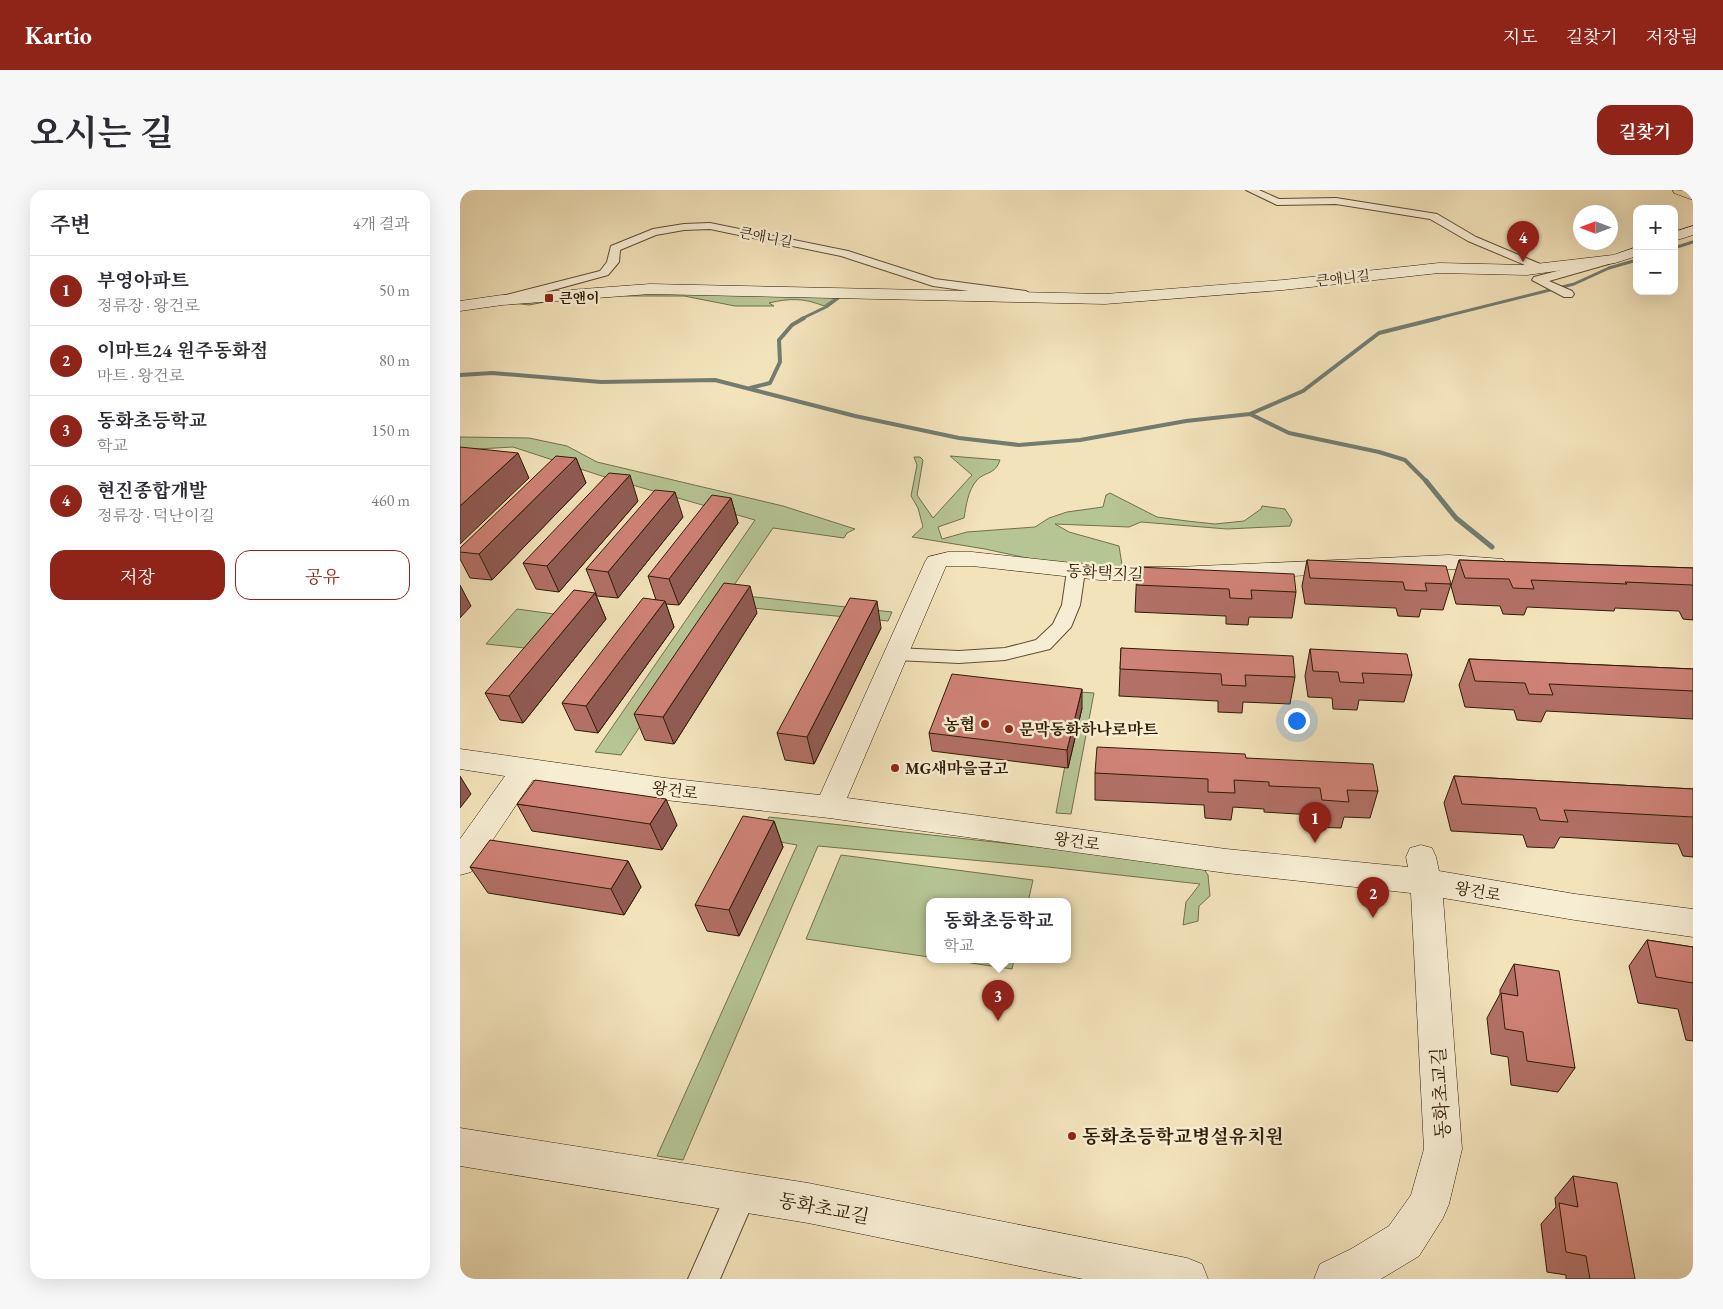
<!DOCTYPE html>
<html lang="ko">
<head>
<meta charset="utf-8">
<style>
  :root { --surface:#fff; --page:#f7f7f7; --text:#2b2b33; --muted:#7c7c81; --line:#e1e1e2; --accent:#8f2418 }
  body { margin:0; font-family:"EB Garamond","Noto Serif KR",serif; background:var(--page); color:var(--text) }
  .controls { position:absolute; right:15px; top:15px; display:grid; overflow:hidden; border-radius:10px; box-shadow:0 5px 20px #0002 }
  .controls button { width:45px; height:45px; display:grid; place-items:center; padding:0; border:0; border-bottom:1px solid var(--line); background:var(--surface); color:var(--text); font:25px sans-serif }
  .compass { position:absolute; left:1113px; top:15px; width:45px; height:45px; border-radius:50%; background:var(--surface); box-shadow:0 5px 20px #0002; rotate:270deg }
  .you { position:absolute; left:836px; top:530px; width:18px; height:18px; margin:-12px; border:4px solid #fff; border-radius:50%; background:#1a73e8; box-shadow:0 0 0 8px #1a73e833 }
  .badge { display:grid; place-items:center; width:32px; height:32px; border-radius:50%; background:var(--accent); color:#fff; font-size:16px; font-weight:700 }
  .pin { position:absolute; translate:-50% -41px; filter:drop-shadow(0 1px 2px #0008) }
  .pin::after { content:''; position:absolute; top:26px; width:18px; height:15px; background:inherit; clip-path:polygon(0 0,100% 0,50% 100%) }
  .popup { position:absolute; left:466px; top:708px; width:145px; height:65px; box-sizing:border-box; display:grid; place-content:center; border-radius:10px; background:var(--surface); filter:drop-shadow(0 1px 4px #0005); font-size:16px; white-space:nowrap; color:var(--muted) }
  .popup b { font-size:19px; color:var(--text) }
  .popup::after { content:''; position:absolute; left:50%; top:100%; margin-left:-10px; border:10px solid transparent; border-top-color:var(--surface) }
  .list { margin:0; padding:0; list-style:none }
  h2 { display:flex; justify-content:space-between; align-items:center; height:65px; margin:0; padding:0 20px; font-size:21px }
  h2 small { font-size:16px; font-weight:400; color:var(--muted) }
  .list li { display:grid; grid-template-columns:32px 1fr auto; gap:15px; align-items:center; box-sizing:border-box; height:70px; padding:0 20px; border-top:1px solid var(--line) }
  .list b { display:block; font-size:19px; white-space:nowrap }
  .list p { margin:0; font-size:16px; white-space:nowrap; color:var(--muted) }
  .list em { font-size:16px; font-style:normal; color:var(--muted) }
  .actions { display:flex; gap:10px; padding:15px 20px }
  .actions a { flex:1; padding:11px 0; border:1px solid var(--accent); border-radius:15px; text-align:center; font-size:18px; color:var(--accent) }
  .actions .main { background:var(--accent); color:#fff }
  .map { position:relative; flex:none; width:1233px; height:1089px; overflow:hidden; border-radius:15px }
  header { display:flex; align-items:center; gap:30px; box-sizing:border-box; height:70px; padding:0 25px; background:var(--accent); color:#fff }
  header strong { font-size:24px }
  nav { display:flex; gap:28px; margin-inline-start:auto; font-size:18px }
  .intro { display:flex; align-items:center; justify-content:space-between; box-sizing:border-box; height:120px; padding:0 30px }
  h1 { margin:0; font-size:35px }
  .button { padding:12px 22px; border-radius:15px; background:var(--accent); color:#fff; font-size:18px; font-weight:700 }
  main { display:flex; gap:30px; padding:0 30px }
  aside { flex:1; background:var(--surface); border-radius:15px; box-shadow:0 5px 20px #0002 }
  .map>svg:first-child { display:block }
  .green { fill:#b6c594; stroke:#72704c }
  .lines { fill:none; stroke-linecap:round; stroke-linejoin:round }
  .stream-far2 { stroke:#727c71; stroke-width:3 }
  .stream-far1 { stroke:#727c71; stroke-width:4 }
  .stream { stroke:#727c71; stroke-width:5 }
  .street-casing { stroke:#604e32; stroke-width:2 }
  .secondary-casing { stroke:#2f1c05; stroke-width:1 }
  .highway-casing { stroke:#2f1c05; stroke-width:1 }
  .street { fill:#f7edd3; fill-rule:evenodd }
  .secondary { fill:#f7edd3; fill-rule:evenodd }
  .highway { fill:#f3e3bb; fill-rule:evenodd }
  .wall { fill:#b27066; stroke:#2f1c05 }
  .shaded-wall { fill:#915b53; stroke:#2f1c05 }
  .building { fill:#cf8277; stroke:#2f1c05 }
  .poi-dot { fill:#8f2418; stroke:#f7edd3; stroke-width:2 }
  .labels { text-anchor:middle; stroke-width:5; stroke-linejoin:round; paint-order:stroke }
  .far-street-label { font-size:14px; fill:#2f1c05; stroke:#f7edd3 }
  .far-poi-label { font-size:14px; font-weight:bold; fill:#2f1c05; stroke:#f7edd3; text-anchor:start }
  .street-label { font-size:16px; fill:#2f1c05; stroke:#f7edd3 }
  .poi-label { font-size:16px; font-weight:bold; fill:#2f1c05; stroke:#f7edd3; text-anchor:start }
  .near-street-label { font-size:19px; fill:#2f1c05; stroke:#f7edd3 }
  .near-poi-label { font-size:19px; font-weight:bold; fill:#2f1c05; stroke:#f7edd3; text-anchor:start }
</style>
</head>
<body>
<header>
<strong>Kartio</strong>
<nav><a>지도</a><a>길찾기</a><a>저장됨</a></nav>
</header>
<div class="intro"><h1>오시는 길</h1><a class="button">길찾기</a></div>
<main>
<aside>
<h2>주변<small>4개 결과</small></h2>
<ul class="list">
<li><span class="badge">1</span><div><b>부영아파트</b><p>정류장 · 왕건로</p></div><em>50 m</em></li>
<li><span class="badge">2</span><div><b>이마트24 원주동화점</b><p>마트 · 왕건로</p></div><em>80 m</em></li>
<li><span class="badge">3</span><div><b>동화초등학교</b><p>학교</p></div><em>150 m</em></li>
<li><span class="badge">4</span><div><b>현진종합개발</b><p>정류장 · 덕난이길</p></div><em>460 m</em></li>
</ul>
<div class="actions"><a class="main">저장</a><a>공유</a></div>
</aside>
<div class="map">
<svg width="1233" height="1089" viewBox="0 0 1233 1089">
  <rect width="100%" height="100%" fill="#f3e3bb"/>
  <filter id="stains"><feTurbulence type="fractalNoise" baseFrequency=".004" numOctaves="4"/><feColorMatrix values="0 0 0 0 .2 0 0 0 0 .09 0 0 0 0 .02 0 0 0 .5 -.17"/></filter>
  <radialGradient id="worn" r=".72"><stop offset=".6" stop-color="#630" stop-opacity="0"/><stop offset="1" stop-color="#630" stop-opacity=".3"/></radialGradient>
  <path class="green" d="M 120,102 L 374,106 L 374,109 L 364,116 C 344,108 330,108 309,113 L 314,116 L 275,116 L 224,106 L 167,106 L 154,104 L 120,105 L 69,115 L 54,113 Z
    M 0,247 L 69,248 L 107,256 L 137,272 L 323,316 L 395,339 L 387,343 L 384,348 L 313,338 L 268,404 L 432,422 L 428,431 L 261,415 L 161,565 L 135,562 L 295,330 L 148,288 L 53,257 L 0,260 Z
    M 490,266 L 540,270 C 535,285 526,281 517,290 C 508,300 506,316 504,328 L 478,337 L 482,349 L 507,342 L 575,337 L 589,328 L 607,322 L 643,317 L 646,305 L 650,303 L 697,327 L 727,331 L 755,334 L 784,331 L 801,319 L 802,316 L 825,319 L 832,330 L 830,336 L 767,339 L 681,332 L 669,337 L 595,334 L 609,342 L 659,356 L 663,381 L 576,370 L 525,359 L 452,347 L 463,337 L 458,318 L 451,306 L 457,275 L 454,267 L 460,267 L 463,270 L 457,305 L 473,328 L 512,285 Z
    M 57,419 L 94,424 L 65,458 L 26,454 Z
    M 619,502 L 634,503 L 611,624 L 596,623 Z
    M 309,627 L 741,675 L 748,685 L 750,706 L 739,716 L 738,731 L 723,735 L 726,712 L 740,694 L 588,677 L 358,656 L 223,970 L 197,966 L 337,655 L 298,648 Z
    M 381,665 L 573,690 L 568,712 L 469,712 L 469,767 L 346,749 Z
    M 490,770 L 554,770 L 552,779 Z"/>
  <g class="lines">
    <path class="stream-far2" d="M 1214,58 L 1233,52
      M 341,129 L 366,117 L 381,106
      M 974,129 L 1114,94 L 1149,78 L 1177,70"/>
    <path class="stream-far1" d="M 0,185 L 32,183 L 141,192 L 255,190 L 395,226 L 499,248 L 559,255 L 620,250 L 726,231 L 790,224 L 843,201 L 919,143 L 979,128
      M 290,198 L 310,193 L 320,172 L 319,150 L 332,135 L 344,128
      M 790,224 L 829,243 L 919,262 L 945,270 L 967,292"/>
    <path class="stream" d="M 966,291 L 996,328 L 1032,357"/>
    <g class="street-casing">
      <path id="street" d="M 786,0 L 799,0 L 819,9 L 876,8 L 977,24 L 1016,47 L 1085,76 L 1087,78 L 1085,80 L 1077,80 L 1008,51 L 970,29 L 876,14 L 817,15 Z
        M 250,33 L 388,61 L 475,89 L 566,101 L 572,105 L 566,109 L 473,96 L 381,66 L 250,39 L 224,40 L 196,45 L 160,60 L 159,72 L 148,85 L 42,114 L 36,110 L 38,107 L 140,81 L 147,72 L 151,56 L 193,39 L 224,34 Z
        M 1155,66 L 1161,69 L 1159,71 L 1089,91 L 1112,101 L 1114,104 L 1112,107 L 1104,107 L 1072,90 L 1074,87 Z
        M 616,376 L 622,377 L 625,381 L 620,415 L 611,437 L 590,459 L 545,470 L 499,473 L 436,470 L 429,469 L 426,464 L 429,459 L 436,458 L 499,461 L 545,458 L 576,450 L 593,434 L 602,415 L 607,381 L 610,377 Z
        M 282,988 L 293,992 L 297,1003 L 260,1089 L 228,1089 L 271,992 Z"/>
    </g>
    <g class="secondary-casing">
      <path id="secondary" d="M 1233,36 L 1233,45 L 1214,51 L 1214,42 Z
        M 1177,57 L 1177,66 L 1155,73 L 1067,85 L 979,83 L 823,100 L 645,114 L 190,104 L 42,115 L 0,121 L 0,111 L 42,105 L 190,94 L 645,104 L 823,90 L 979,73 L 1067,75 L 1153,65 Z
        M 488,362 L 512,362 L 640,376 L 717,377 L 989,365 L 1043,369 L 1046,374 L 1043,379 L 1035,381 L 989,379 L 717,391 L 640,390 L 512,376 L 486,376 L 387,608 L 766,659 L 948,677 L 946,667 L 950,658 L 961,655 L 972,658 L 976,667 L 979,681 L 1115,704 L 1233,719 L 1233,747 L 1115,730 L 983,708 L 1002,959 L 989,1014 L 983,1028 L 959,1066 L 921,1089 L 854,1089 L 860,1074 L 891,1059 L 929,1036 L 951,1005 L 964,959 L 951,703 L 766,683 L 369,628 L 205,610 L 73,590 L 11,682 L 0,685 L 0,649 L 45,586 L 0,579 L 0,559 L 205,588 L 360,605 L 465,372 L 468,367 Z
        M 0,938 L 348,993 L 727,1068 L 742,1074 L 748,1089 L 623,1089 L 348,1033 L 0,976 Z"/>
    </g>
    <g class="highway-casing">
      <path id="highway" d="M 1213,0 L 1233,1 L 1233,10 L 1214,3 Z"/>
    </g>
    <use href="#street" class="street"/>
    <use href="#secondary" class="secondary"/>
    <use href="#highway" class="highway"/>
  </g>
  <path class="wall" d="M 116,268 L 126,293 L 32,390 L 10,388 L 0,369 L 0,358 Z
    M 271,308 L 278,333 L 219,415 L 206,414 L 214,437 L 138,543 L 115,540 L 102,513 L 196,410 L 188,386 Z
    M 178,311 L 99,402 L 76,399 L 63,373 Z
    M 223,327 L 158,408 L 137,406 L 126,379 Z
    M 847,370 L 991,394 L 983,420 L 961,419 L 959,427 L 938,426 L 936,418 L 845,414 L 842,396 Z
    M 999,370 L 1233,378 L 1233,430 L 1223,429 L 1219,421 L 1155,418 L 1154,421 L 1067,417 L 1064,425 L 1043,424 L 1040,416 L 996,414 L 991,396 Z
    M 677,377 L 836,402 L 832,428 L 789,427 L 788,435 L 766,434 L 766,426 L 675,422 Z
    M 135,403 L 146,429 L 63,533 L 40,530 L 25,503 Z
    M 297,423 L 214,554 L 185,550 L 174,524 Z
    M 421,438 L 354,574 L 325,570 L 317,543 Z
    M 661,458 L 835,487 L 830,514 L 783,512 L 782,523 L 758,522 L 758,511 L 659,506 Z
    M 850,459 L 952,485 L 944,512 L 899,510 L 897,520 L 873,519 L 872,508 L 848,507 L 845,486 Z
    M 1009,469 L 1233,479 L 1233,529 L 1086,521 L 1081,532 L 1057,530 L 1054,520 L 1005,517 L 999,495 Z
    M 622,518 L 608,578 L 472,561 L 469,543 Z
    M 786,568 L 918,601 L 910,628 L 884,627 L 881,638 L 855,637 L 853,625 L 804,622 L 804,619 L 773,617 L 771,630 L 745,628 L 744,615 L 635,610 L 635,583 Z
    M 994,586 L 1233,599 L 1233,667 L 1223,666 L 1218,654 L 1100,647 L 1094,658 L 1067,657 L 1063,645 L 991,641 L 984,613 Z
    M 57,614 L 217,635 L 202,660 L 72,641 Z
    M 314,631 L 323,657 L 279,746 L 247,741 L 235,715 Z
    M 168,671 L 181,697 L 164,725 L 28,703 L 10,677 Z
    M 1187,750 L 1233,757 L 1233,851 L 1226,850 L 1218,819 L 1178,813 L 1169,776 Z
    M 1054,774 L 1115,878 L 1098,902 L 1051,895 L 1048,867 L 1031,864 L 1027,828 L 1040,804 L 1040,800 Z
    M 1113,986 L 1175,1089 L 1106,1089 L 1106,1085 L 1087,1082 L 1081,1034 L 1096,1017 L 1095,1008 Z"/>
  <path class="shaded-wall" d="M 58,263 L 69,288 L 0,354 L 0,316 Z
    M 116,268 L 126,293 L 32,390 L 19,364 Z
    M 170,285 L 178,311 L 99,402 L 87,376 Z
    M 215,302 L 223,327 L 158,408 L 148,382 Z
    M 271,308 L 278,333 L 219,415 L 209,389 Z
    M 0,395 L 11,416 L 0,428 Z
    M 290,396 L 297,423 L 214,554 L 203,527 Z
    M 135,403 L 146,429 L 63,533 L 49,506 Z
    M 205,411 L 214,437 L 138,543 L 126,516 Z
    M 417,411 L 421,438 L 354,574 L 347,547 Z
    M 622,499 L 622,518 L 608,578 L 607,560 Z
    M 0,586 L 11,604 L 0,618 Z
    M 206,609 L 217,635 L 202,660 L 190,634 Z
    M 314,631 L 323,657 L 279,746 L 269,720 Z
    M 168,671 L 181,697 L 164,725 L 151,699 Z"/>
  <path class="building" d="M 0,257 L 58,263 L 0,316 Z
    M 96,266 L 116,268 L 19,364 L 0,362 L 0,358 Z
    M 149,283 L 170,285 L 87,376 L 63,373 Z
    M 195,300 L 215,302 L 148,382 L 126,379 Z
    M 252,305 L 271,308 L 209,389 L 188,386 Z
    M 847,370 L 986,376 L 991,394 L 965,393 L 967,401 L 945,400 L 943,392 L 850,388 Z
    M 999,370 L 1233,378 L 1233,396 L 1232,395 L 1165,392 L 1167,394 L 1071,390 L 1074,399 L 1053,398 L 1049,389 L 1005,388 Z
    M 677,377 L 834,384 L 836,402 L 791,400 L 792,409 L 770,408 L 769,399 L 677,395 Z
    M 264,393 L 290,396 L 203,527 L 174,524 Z
    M 114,400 L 135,403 L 49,506 L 25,503 Z
    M 183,408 L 205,411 L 126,516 L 102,513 Z
    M 390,408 L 417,411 L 347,547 L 317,543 Z
    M 661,458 L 833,466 L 835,487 L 785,485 L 786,496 L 762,495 L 761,484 L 660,479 Z
    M 850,459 L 947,464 L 952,485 L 902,483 L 904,493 L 880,492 L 878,482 L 853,481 Z
    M 1009,469 L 1233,479 L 1233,501 L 1089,494 L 1093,505 L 1069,504 L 1065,493 L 1015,491 Z
    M 492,484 L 622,499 L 607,560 L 469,543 Z
    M 637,557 L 785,564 L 786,568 L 913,574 L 918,601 L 887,600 L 889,612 L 862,610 L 860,598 L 809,596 L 809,592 L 774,590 L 775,603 L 748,602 L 748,589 L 635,583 Z
    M 994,586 L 1233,599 L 1233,627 L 1104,620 L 1108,632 L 1080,630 L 1076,618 L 1002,614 Z
    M 75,590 L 206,609 L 190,634 L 57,614 Z
    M 283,626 L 314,631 L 269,720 L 235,715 Z
    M 30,650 L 168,671 L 151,699 L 10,677 Z
    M 1187,750 L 1233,757 L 1233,793 L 1196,787 Z
    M 1054,774 L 1099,781 L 1115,878 L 1067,871 L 1063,842 L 1045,839 L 1041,803 L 1058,806 Z
    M 1113,986 L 1157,993 L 1175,1089 L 1130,1089 L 1126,1066 L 1106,1062 L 1099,1013 L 1118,1017 Z"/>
  <g class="poi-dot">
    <rect x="84" y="103" width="10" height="10" rx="2.5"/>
    <circle cx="525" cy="534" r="5"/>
    <circle cx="549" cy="539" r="5"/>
    <circle cx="435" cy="578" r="5"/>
    <circle cx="612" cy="946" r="5"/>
  </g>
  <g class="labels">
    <g class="far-street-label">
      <text transform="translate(306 47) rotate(11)" y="5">큰애니길</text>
      <text transform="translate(883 88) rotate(-6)" y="5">큰애니길</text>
    </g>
    <g class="far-poi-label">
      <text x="99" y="113">큰앤이</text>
    </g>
    <g class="street-label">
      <text transform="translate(645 382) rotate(3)" y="6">동화택지길</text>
      <text transform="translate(215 600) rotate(8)" y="6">왕건로</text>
      <text transform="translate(617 651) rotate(8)" y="6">왕건로</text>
      <text transform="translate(1018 701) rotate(10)" y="6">왕건로</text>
    </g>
    <g class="poi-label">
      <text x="515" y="540" text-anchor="end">농협</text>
      <text x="559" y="545">문막동화하나로마트</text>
      <text x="445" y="584">MG새마을금고</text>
    </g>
    <g class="near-street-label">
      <text transform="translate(980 903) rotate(-93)" y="7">동화초교길</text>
      <text transform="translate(364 1018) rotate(11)" y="7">동화초교길</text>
    </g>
    <g class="near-poi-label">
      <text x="622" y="953">동화초등학교병설유치원</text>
    </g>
  </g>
  <rect width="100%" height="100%" filter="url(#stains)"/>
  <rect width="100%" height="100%" fill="url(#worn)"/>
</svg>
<div class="controls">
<button>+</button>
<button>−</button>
</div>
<svg class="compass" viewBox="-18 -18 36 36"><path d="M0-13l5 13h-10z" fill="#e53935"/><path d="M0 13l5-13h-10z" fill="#7c7c81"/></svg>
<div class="you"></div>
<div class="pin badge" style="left:855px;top:653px">1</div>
<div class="pin badge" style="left:913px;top:728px">2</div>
<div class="pin badge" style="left:538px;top:831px">3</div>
<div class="popup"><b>동화초등학교</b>학교</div>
<div class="pin badge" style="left:1063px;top:72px">4</div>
</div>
</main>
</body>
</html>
